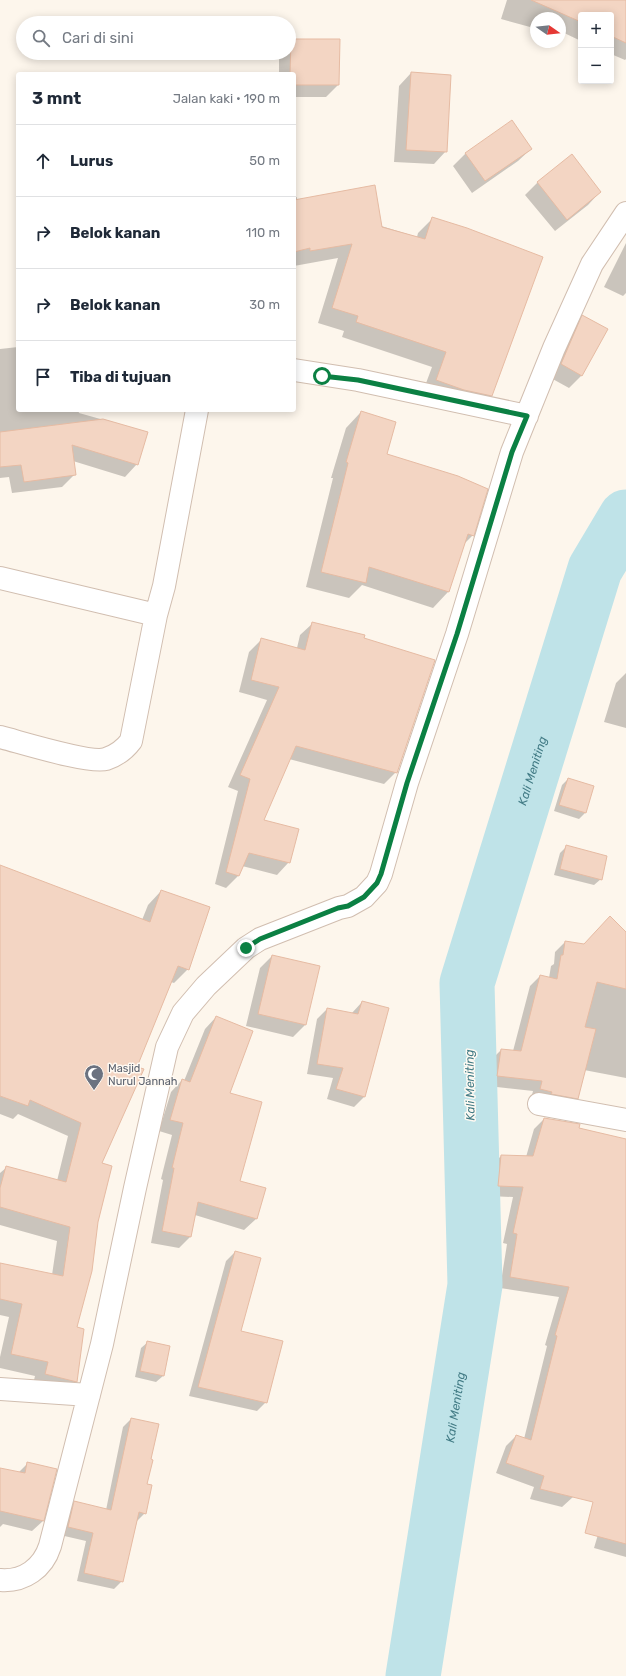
<!DOCTYPE html>
<html lang="id">
<head>
<meta charset="utf-8">
<style>
  :root { --surface:#fff; --page:#f6f6f7; --text:#1f2937; --muted:#747a83; --line:#e0e1e3 }
  body { margin:0; font-family:Rubik,sans-serif; background:var(--page); color:var(--text) }
  .controls { position:absolute; right:12px; top:12px; display:grid; overflow:hidden; border-radius:4px; box-shadow:0 2px 10px #0003 }
  .controls button { width:36px; height:36px; display:grid; place-items:center; padding:0; border:0; border-bottom:1px solid var(--line); background:var(--surface); color:var(--text); font:20px sans-serif }
  .compass { position:absolute; left:530px; top:12px; width:36px; height:36px; border-radius:50%; background:var(--surface); box-shadow:0 2px 10px #0003; rotate:104deg }
  .stop { position:absolute; width:12px; height:12px; margin:-9px; border:3px solid #0b8043; border-radius:50%; background:#fff }
  .stop.end { background:#0b8043; border-color:#fff; box-shadow:0 1px 4px #0008 }
  .list { margin:0; padding:0; list-style:none }
  h2 { display:flex; justify-content:space-between; align-items:center; height:52px; margin:0; padding:0 16px; font-size:17px }
  h2 small { font-size:13px; font-weight:400; color:var(--muted) }
  .list li { display:grid; grid-template-columns:26px 1fr auto; gap:12px; align-items:center; box-sizing:border-box; height:72px; padding:0 16px; border-top:1px solid var(--line) }
  .list b { display:block; font-size:15px; white-space:nowrap }
  .list em { font-size:13px; font-style:normal; color:var(--muted) }
  .icon { flex:none; width:22px; height:22px; fill:none; stroke:currentColor; stroke-width:2; stroke-linecap:round; stroke-linejoin:round }
  .map { position:relative; flex:none; width:626px; height:1676px; overflow:hidden }
  .search { position:absolute; background:var(--surface); box-shadow:0 2px 10px #0003; left:16px; top:16px; width:280px; height:44px; display:flex; align-items:center; gap:10px; box-sizing:border-box; padding:0 14px; border-radius:22px; color:var(--muted); font-size:15px }
  .panel { position:absolute; background:var(--surface); box-shadow:0 2px 10px #0003; left:16px; top:72px; width:280px; height:340px; border-radius:4px }
  .map>svg:first-child { display:block }
  .shadow { fill:#0003 }
  .lines { fill:none; stroke-linecap:round; stroke-linejoin:round }
  .river { stroke:#bfe3e8; stroke-width:55 }
  .building { fill:#f3d5c3; stroke:#e6bba3 }
  .minor-casing { stroke:#d1beb0; stroke-width:24 }
  .minor { stroke:#fff; stroke-width:22 }
  .route { stroke:#0b8043; stroke-width:5 }
  .labels { text-anchor:middle; stroke-width:3; stroke-linejoin:round; paint-order:stroke }
  .worship-label { font-size:11px; fill:#5b616d; stroke:#fffaf3; text-anchor:start }
  .water-label { font-size:12px; font-style:italic; fill:#437c86; stroke:#fffaf3 }
</style>
</head>
<body>
<div class="map">
<svg width="626" height="1676" viewBox="0 0 626 1676">
  <rect width="100%" height="100%" fill="#fdf6ec"/>
  <path class="shadow" d="M 507,0 L 626,0 L 626,59 L 625,60 L 611,54 L 611,15 L 581,15 L 581,41 L 560,31 L 560,18 L 536,18 L 536,21 L 530,27 L 501,19 Z
    M 291,40 L 338,85 L 326,97 L 294,97 L 294,74 L 279,74 L 279,53 L 289,53 L 289,42 Z
    M 411,73 L 450,75 L 446,151 L 434,164 L 394,162 L 399,86 Z
    M 531,149 L 518,161 L 472,193 L 453,166 L 466,153 Z
    M 538,182 L 600,192 L 588,205 L 555,231 L 525,195 Z
    M 297,197 L 297,200 L 417,237 L 418,233 L 432,219 L 491,395 L 477,410 L 422,394 L 432,367 L 342,337 L 344,331 L 318,323 L 338,258 L 294,266 L 294,198 Z
    M 626,243 L 626,293 L 623,296 L 604,287 Z
    M 583,317 L 582,375 L 569,388 L 549,377 L 570,329 Z
    M 18,347 L 18,410 L 78,410 L 79,413 L 147,432 L 137,464 L 125,477 L 73,461 L 75,474 L 62,487 L 12,493 L 9,477 L 0,478 L 0,349 Z
    M 361,412 L 386,454 L 473,535 L 464,544 L 448,592 L 433,608 L 362,585 L 349,598 L 306,587 L 333,478 L 331,478 L 346,428 Z
    M 313,623 L 363,639 L 396,772 L 384,784 L 289,759 L 262,821 L 289,862 L 277,875 L 242,866 L 238,876 L 226,888 L 215,884 L 238,791 L 228,787 L 267,700 L 239,692 L 249,652 L 261,640 L 297,648 L 300,635 Z
    M 626,673 L 626,728 L 604,722 L 616,683 Z
    M 568,779 L 585,813 L 579,819 L 554,811 L 562,785 Z
    M 566,847 L 601,879 L 594,885 L 554,875 L 560,853 Z
    M 0,866 L 142,920 L 148,905 L 161,891 L 188,969 L 174,983 L 171,982 L 136,1067 L 100,1164 L 97,1222 L 76,1328 L 76,1381 L 62,1395 L 32,1388 L 35,1376 L 0,1368 L 0,1357 L 9,1317 L 0,1315 L 0,1267 L 52,1275 L 57,1241 L 0,1225 L 0,1173 L 7,1167 L 57,1181 L 68,1136 L 18,1114 L 13,1119 L 0,1114 Z
    M 626,933 L 626,1078 L 584,1070 L 578,1098 L 567,1108 L 531,1099 L 533,1091 L 488,1086 L 491,1060 L 501,1050 L 513,1051 L 530,986 L 540,976 L 549,978 L 551,966 L 554,964 L 555,952 L 565,942 L 583,945 Z
    M 272,956 L 305,1025 L 293,1037 L 246,1026 L 260,968 Z
    M 362,1002 L 364,1097 L 354,1107 L 327,1099 L 333,1078 L 307,1074 L 317,1019 L 327,1009 L 351,1014 Z
    M 216,1017 L 239,1181 L 256,1219 L 244,1230 L 195,1215 L 190,1237 L 179,1248 L 151,1243 L 163,1180 L 161,1179 L 172,1135 L 159,1131 L 171,1092 L 182,1080 L 184,1081 L 205,1029 Z
    M 544,1119 L 626,1140 L 626,1371 L 606,1365 L 573,1497 L 562,1507 L 530,1499 L 534,1487 L 496,1473 L 506,1446 L 516,1436 L 524,1439 L 547,1346 L 545,1345 L 559,1297 L 500,1288 L 507,1244 L 503,1243 L 513,1197 L 489,1196 L 491,1166 L 501,1156 L 526,1157 L 534,1129 Z
    M 235,1252 L 239,1332 L 266,1402 L 257,1411 L 189,1396 L 226,1261 Z
    M 148,1342 L 163,1376 L 156,1382 L 135,1377 L 141,1348 Z
    M 131,1419 L 150,1460 L 146,1485 L 145,1513 L 137,1521 L 122,1581 L 114,1589 L 77,1581 L 86,1541 L 60,1535 L 67,1511 L 75,1503 L 106,1510 L 123,1427 Z
    M 626,1440 L 626,1557 L 594,1548 Z
    M 28,1463 L 43,1521 L 32,1531 L 3,1524 L 0,1527 L 0,1469 L 18,1473 Z"/>
  <g class="lines">
    <path class="river" id="s1" d="M 413,1676 L 475,1285 L 467,983 L 595,569 L 626,517"/>
  </g>
  <path class="building" d="M 531,0 L 626,0 L 626,43 L 611,36 L 611,15 L 581,15 L 581,22 Z
    M 291,39 L 340,39 L 339,85 L 294,85 L 294,74 L 290,74 Z
    M 411,72 L 451,75 L 447,152 L 406,150 Z
    M 512,120 L 532,149 L 485,181 L 465,153 Z
    M 572,154 L 601,192 L 567,220 L 537,182 Z
    M 375,185 L 382,227 L 425,239 L 432,217 L 467,228 L 543,257 L 492,396 L 464,390 L 436,380 L 446,352 L 356,322 L 358,316 L 332,308 L 352,244 L 310,251 L 310,248 L 294,252 L 294,200 Z
    M 582,315 L 608,329 L 582,376 L 561,364 Z
    M 361,411 L 396,422 L 387,454 L 458,476 L 488,489 L 474,536 L 468,534 L 449,592 L 369,567 L 366,583 L 321,572 L 348,463 L 346,462 Z
    M 103,419 L 148,432 L 138,465 L 72,445 L 76,475 L 24,482 L 21,465 L 0,467 L 0,432 Z
    M 312,622 L 365,635 L 364,638 L 435,660 L 397,773 L 296,746 L 264,820 L 299,829 L 290,863 L 249,853 L 239,876 L 226,872 L 250,779 L 240,775 L 279,687 L 251,680 L 261,638 L 305,650 Z
    M 568,778 L 594,786 L 586,813 L 559,805 Z
    M 566,845 L 607,856 L 602,880 L 560,869 Z
    M 0,865 L 150,922 L 161,890 L 210,907 L 189,970 L 178,966 L 137,1067 L 144,1069 L 102,1163 L 112,1166 L 98,1222 L 92,1271 L 77,1327 L 84,1329 L 77,1382 L 45,1374 L 48,1362 L 11,1354 L 22,1304 L 0,1299 L 0,1263 L 63,1276 L 70,1227 L 0,1207 L 0,1188 L 6,1166 L 66,1182 L 81,1123 L 30,1100 L 28,1106 L 0,1096 Z
    M 610,916 L 626,932 L 626,989 L 597,982 L 585,1027 L 596,1029 L 578,1099 L 551,1094 L 552,1092 L 540,1089 L 542,1081 L 497,1076 L 501,1049 L 521,1051 L 540,975 L 557,979 L 561,955 L 563,955 L 565,941 L 584,944 Z
    M 272,955 L 320,966 L 306,1025 L 258,1014 Z
    M 362,1001 L 389,1008 L 365,1097 L 336,1089 L 343,1068 L 317,1064 L 327,1008 L 358,1014 Z
    M 216,1016 L 253,1031 L 230,1093 L 262,1102 L 240,1181 L 266,1188 L 257,1219 L 198,1202 L 191,1237 L 162,1231 L 174,1168 L 172,1168 L 183,1123 L 170,1120 L 182,1079 L 190,1082 Z
    M 544,1118 L 580,1124 L 579,1128 L 626,1139 L 626,1544 L 585,1533 L 593,1502 L 540,1489 L 544,1476 L 506,1463 L 516,1435 L 531,1440 L 557,1336 L 555,1335 L 569,1287 L 510,1277 L 517,1234 L 513,1233 L 523,1187 L 498,1186 L 501,1155 L 533,1156 Z
    M 235,1251 L 261,1258 L 241,1331 L 283,1341 L 267,1403 L 198,1387 Z
    M 147,1341 L 170,1346 L 164,1376 L 140,1371 Z
    M 131,1418 L 159,1424 L 151,1459 L 153,1460 L 147,1484 L 152,1485 L 146,1514 L 139,1512 L 123,1582 L 84,1573 L 93,1533 L 68,1527 L 74,1501 L 111,1510 Z
    M 27,1462 L 57,1469 L 44,1521 L 0,1511 L 0,1468 L 25,1473 Z"/>
  <g class="lines">
    <g class="minor-casing">
      <path id="minor" d="M 294,370 L 358,380 L 527,416
        M 0,578 L 156,615
        M 0,737 C 20,742 90,764 106,759 C 115,756 125,749 131,741 L 156,615 L 164,586 L 197,410
        M 539,1104 L 626,1120
        M 0,1389 L 89,1395
        M 0,1580 C 24,1582 43,1568 50,1546 L 102,1344 L 135,1188 L 167,1047 L 183,1013 L 206,986 L 246,948 L 260,939 L 339,908 L 348,906 L 364,897 L 377,883 L 381,874 L 407,783 L 457,634 L 512,452 L 554,348 L 592,264 L 626,213"/>
    </g>
    <use href="#minor" class="minor"/>
  </g>
  <g class="lines">
    <path class="route" d="M 246,948 L 260,939 L 338,908 L 348,906 L 364,897 L 377,883 L 381,874 L 407,783 L 457,634 L 512,452 L 527,416 L 358,380 L 322,376"/>
  </g>
  <defs>
    <g id="mosque-pin" transform="scale(1)"><path d="M0 17L-7.5 6A9.5 9.5 0 1 1 7.5 6Z" fill="#6b7280" stroke="#fffaf3"/><path d="M3.5-4.9A6 6 0 1 0 3.5 4.9A5 5 0 1 1 3.5-4.9Z" fill="#fff"/></g>
  </defs>
  <g fill-rule="evenodd">
    <use href="#mosque-pin" x="94" y="1074"/>
  </g>
  <g class="labels">
    <g class="worship-label">
      <text x="108" y="1072">Masjid<tspan x="108" dy="13">Nurul Jannah</tspan></text>
    </g>
    <g class="water-label">
      <text dy="4" stroke="none"><textPath href="#s1" startOffset="920">Kali Meniting</textPath></text>
      <text transform="translate(470 1085) rotate(-91)" y="4">Kali Meniting</text>
      <text dy="4" stroke="none"><textPath href="#s1" startOffset="272">Kali Meniting</textPath></text>
    </g>
  </g>
</svg>
<div class="controls">
<button>+</button>
<button>−</button>
</div>
<svg class="compass" viewBox="-18 -18 36 36"><path d="M0-13l5 13h-10z" fill="#e53935"/><path d="M0 13l5-13h-10z" fill="#747a83"/></svg>
<div class="stop" style="left:322px;top:376px"></div>
<div class="stop end" style="left:246px;top:948px"></div>
<div class="search"><svg class="icon" aria-label="search" viewBox="0 0 24 24"><circle cx="10" cy="10" r="6"/><path d="M15 15l6 6"/></svg>Cari di sini</div>
<section class="panel">
<h2>3 mnt<small>Jalan kaki · 190 m</small></h2>
<ul class="list">
<li><svg class="icon" aria-label="ahead" viewBox="0 0 24 24"><path d="M12 20V5M6 11l6-6 6 6"/></svg><div><b>Lurus</b></div><em>50 m</em></li>
<li><svg class="icon" aria-label="right" viewBox="0 0 24 24"><path d="M7 20v-9h11M14 6l5 5-5 5"/></svg><div><b>Belok kanan</b></div><em>110 m</em></li>
<li><svg class="icon" aria-label="right" viewBox="0 0 24 24"><path d="M7 20v-9h11M14 6l5 5-5 5"/></svg><div><b>Belok kanan</b></div><em>30 m</em></li>
<li><svg class="icon" aria-label="arrive" viewBox="0 0 24 24"><path d="M6 21V4h12l-3 4 3 4H6"/></svg><div><b>Tiba di tujuan</b></div></li>
</ul>
</section>
</div>
</body>
</html>
